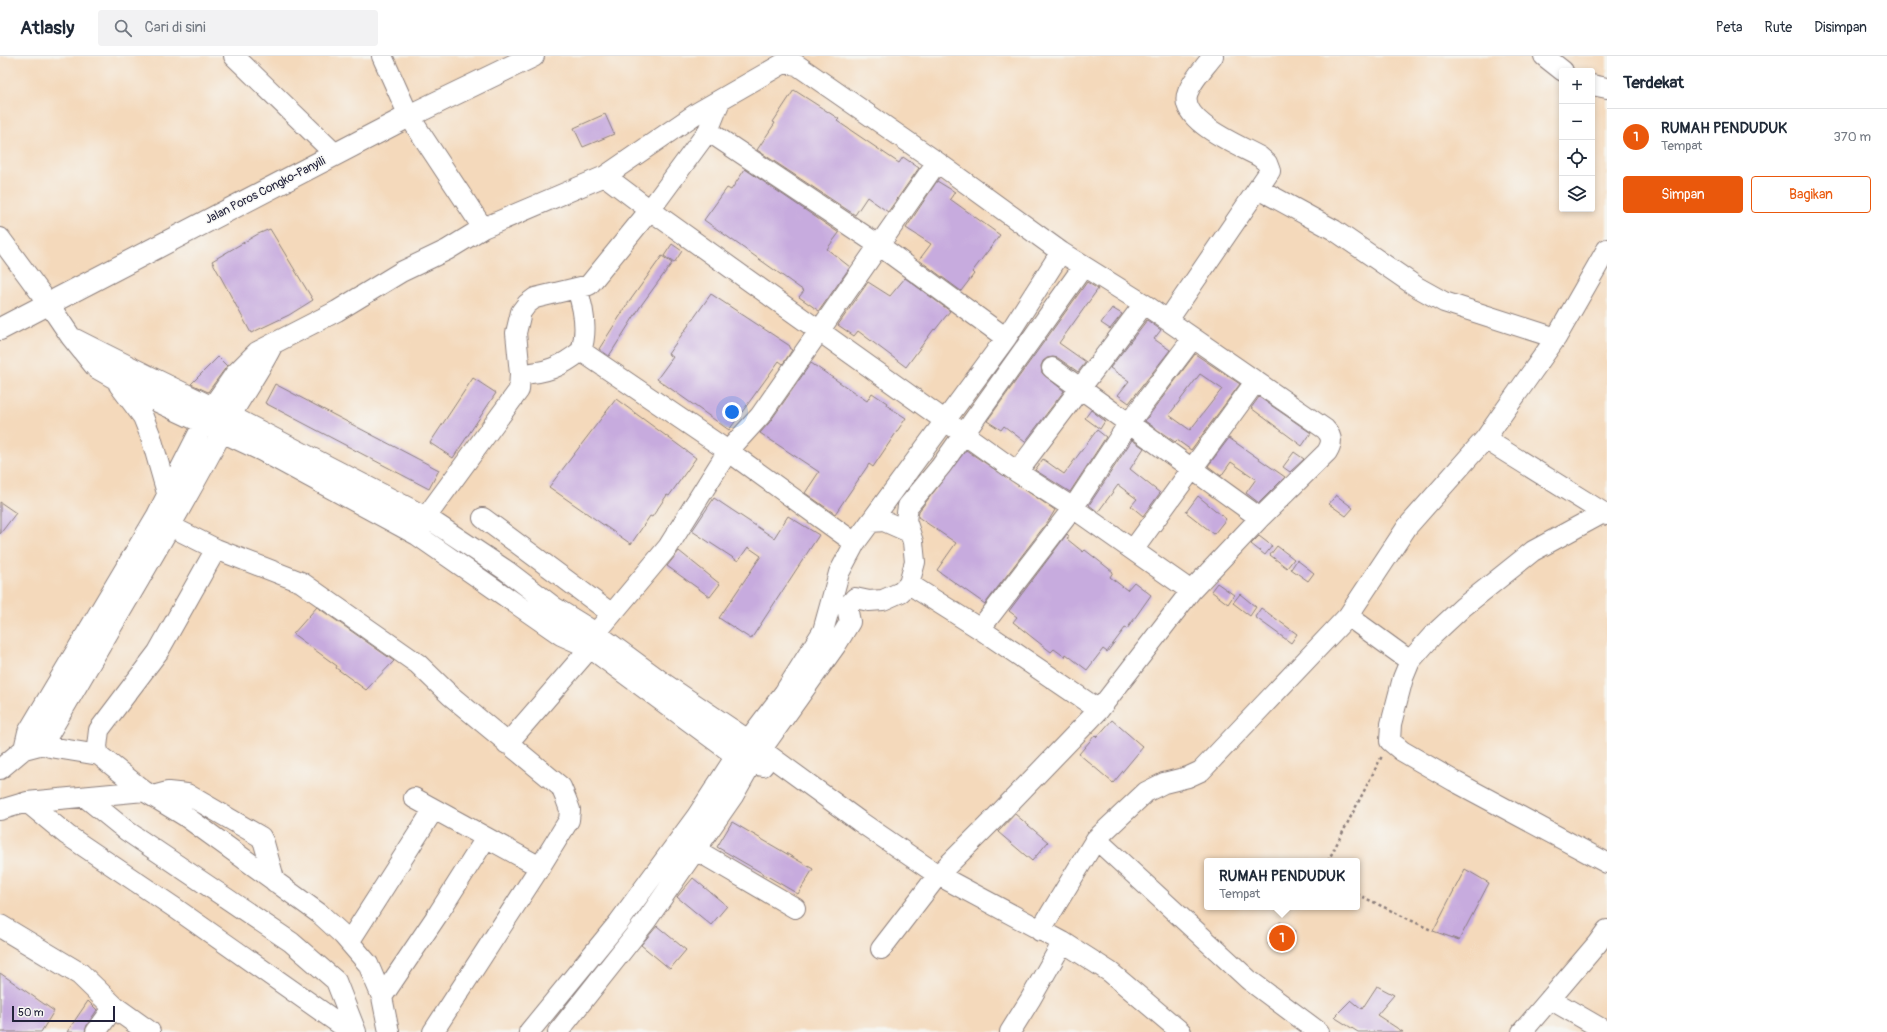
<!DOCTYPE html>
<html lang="id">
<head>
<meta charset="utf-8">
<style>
  :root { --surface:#fff; --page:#f2f2f3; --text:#1f2937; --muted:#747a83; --line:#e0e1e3; --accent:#ea580c }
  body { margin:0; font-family:Pangolin,sans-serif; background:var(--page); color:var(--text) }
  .controls { position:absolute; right:12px; top:12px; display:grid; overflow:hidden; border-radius:4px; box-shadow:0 2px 6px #0003 }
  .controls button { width:36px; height:36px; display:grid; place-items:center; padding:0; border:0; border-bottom:1px solid var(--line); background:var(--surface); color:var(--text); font:20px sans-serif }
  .scale { position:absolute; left:12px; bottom:10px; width:103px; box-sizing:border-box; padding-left:4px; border:2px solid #22223b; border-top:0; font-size:11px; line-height:14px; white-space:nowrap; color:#22223b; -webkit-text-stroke:3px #f6f6f2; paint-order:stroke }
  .you { position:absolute; left:732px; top:356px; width:14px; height:14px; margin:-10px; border:3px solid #fff; border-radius:50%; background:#1a73e8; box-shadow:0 0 0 6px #1a73e833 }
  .badge { display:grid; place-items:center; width:26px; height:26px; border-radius:50%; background:var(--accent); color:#fff; font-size:13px; font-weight:700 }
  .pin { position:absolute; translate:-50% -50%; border:2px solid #fff; box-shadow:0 1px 4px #0006 }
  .popup { position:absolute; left:1204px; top:802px; width:156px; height:52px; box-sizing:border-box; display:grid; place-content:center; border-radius:4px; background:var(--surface); filter:drop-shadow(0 1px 3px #0005); font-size:13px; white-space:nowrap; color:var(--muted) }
  .popup b { font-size:15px; color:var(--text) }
  .popup::after { content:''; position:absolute; left:50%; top:100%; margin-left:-8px; border:8px solid transparent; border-top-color:var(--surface) }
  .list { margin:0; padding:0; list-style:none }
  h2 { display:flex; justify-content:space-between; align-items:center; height:52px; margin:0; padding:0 16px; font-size:17px }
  h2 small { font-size:13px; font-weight:400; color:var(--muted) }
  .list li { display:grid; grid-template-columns:26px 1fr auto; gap:12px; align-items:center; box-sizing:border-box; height:56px; padding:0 16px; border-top:1px solid var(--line) }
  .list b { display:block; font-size:15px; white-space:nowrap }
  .list p { margin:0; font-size:13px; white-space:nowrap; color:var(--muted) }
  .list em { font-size:13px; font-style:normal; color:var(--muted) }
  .actions { display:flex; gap:8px; padding:12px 16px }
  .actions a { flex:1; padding:9px 0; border:1px solid var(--accent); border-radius:4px; text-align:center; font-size:14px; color:var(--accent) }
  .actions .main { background:var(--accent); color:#fff }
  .icon { flex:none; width:22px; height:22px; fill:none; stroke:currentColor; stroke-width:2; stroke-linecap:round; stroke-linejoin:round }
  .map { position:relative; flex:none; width:1607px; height:976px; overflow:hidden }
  header { display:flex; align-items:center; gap:24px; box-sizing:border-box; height:56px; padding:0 20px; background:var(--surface); border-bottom:1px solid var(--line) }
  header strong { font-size:19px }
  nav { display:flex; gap:22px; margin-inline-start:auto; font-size:14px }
  .search { width:280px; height:36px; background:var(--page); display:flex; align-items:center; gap:10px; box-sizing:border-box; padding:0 14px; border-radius:4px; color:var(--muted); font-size:15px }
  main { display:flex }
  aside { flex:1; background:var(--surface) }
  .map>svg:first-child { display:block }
  .building { fill:#c7abde; fill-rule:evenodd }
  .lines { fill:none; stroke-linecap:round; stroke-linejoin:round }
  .minor-casing { stroke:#8b7e7b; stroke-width:22 }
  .major-casing { stroke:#8b7e7b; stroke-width:24 }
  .highway-casing { stroke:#8b7e7b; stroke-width:24 }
  .path { stroke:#8b7e7b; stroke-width:2.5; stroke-dasharray:3 3; stroke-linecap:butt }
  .minor { stroke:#fff; stroke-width:20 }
  .major { stroke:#fff; stroke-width:22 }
  .highway { stroke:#fff; stroke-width:22 }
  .labels { text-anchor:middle; stroke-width:3; stroke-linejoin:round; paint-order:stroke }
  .street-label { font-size:12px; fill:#22223b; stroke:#f6f6f2 }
</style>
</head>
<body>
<header>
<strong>Atlasly</strong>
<div class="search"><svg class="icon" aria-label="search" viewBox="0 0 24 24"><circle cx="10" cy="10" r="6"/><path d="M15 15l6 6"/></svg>Cari di sini</div>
<nav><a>Peta</a><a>Rute</a><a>Disimpan</a></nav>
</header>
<main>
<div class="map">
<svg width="1607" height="976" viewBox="0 0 1607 976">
  <rect width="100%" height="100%" fill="#f6f6f2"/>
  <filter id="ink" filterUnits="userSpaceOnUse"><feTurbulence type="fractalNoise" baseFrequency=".025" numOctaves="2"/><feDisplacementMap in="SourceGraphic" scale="8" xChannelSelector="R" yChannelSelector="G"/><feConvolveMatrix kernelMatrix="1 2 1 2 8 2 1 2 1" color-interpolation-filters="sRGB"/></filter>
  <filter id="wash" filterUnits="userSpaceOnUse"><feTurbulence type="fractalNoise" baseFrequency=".012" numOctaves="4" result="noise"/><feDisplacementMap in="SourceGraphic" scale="16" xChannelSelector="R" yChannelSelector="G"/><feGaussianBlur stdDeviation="0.9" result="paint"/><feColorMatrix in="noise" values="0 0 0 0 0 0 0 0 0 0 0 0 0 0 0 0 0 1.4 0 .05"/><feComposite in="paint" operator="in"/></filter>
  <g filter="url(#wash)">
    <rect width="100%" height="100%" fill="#f4d9bb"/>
    <g id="blocks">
      <path class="building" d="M 794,34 L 839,63 L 837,65 L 899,107 L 903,101 L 919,112 L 888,156 L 867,141 L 855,159 L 757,94 L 775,67 L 773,66 Z
        M 605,58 L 614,78 L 583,91 L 574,72 Z
        M 745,113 L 839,177 L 827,193 L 850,211 L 819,255 L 799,241 L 804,235 L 704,164 L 727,132 L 731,134 Z
        M 937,125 L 955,136 L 950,143 L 1000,179 L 972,216 L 974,218 L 961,235 L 919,204 L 931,188 L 906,172 Z
        M 270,173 L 313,244 L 289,259 L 251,277 L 212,205 L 258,178 Z
        M 672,188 L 682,195 L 674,207 L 664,200 Z
        M 662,200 L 672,207 L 642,248 L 609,300 L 599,293 L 629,246 Z
        M 905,222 L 950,255 L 935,274 L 934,273 L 906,311 L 858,275 L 854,280 L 838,269 L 868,226 L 890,240 Z
        M 1087,226 L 1098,233 L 1059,287 L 1086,306 L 1078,316 L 1058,302 L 1053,301 L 1047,302 L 1043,305 L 1041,310 L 1042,317 L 1064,335 L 1025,386 L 1004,370 L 1001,374 L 987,365 Z
        M 711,238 L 790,290 L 789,292 L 792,294 L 783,308 L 779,305 L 729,374 L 657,323 L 673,301 L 668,298 Z
        M 1112,252 L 1122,258 L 1110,273 L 1101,267 Z
        M 1147,264 L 1161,274 L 1154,283 L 1170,294 L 1129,347 L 1118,339 L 1129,325 L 1110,312 Z
        M 1195,298 L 1240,328 L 1191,394 L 1177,384 L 1175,386 L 1145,365 ZM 1200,318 L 1222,333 L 1190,374 L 1169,359 Z
        M 218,301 L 227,310 L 208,336 L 191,328 Z
        M 811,307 L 867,345 L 872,337 L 887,347 L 886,349 L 906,362 L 873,411 L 869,408 L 835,458 L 805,437 L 819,416 L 760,377 L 769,367 Z
        M 473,322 L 496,337 L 453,402 L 430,387 Z
        M 275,328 L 439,414 L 429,433 L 265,347 Z
        M 1259,341 L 1311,377 L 1302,390 L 1251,352 Z
        M 616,343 L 696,402 L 669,440 L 667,439 L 652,461 L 650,460 L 631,488 L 549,431 Z
        M 1091,354 L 1105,365 L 1100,373 L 1085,362 Z
        M 1097,374 L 1106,381 L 1070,436 L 1035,414 L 1043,403 L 1064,418 Z
        M 1229,382 L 1285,421 L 1259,447 L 1246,437 L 1256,423 L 1231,406 L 1221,420 L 1208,410 Z
        M 1132,384 L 1144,392 L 1130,413 L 1160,437 L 1143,460 L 1131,450 L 1137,443 L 1118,429 L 1098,456 L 1089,449 Z
        M 966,394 L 1055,454 L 1049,464 L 985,548 L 937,514 L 956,487 L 918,461 L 919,455 Z
        M 1294,396 L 1304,403 L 1290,416 L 1283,411 Z
        M 1336,439 L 1353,452 L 1346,460 L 1329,448 Z
        M 1198,440 L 1226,463 L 1214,478 L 1186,456 Z
        M 714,442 L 774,482 L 788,460 L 819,479 L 751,583 L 719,562 L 761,500 L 748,491 L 738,505 L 692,475 Z
        M 0,446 L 16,457 L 0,478 Z
        M 1067,478 L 1069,480 L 1067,483 L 1083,496 L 1085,494 L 1113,516 L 1110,521 L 1127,534 L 1134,526 L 1151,539 L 1127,573 L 1125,572 L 1107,596 L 1103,593 L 1087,614 L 1066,598 L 1065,601 L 1054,593 L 1051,596 L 1033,582 L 1013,566 L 1017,561 L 1009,555 Z
        M 1259,480 L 1272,490 L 1265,499 L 1251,488 Z
        M 1277,490 L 1294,503 L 1287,512 L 1270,499 Z
        M 679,495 L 720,528 L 710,541 L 667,510 Z
        M 1297,504 L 1314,517 L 1308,525 L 1291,513 Z
        M 1217,527 L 1234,539 L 1228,548 L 1211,535 Z
        M 1240,538 L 1256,551 L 1250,560 L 1233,547 Z
        M 317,551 L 394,605 L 366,634 L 336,612 L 337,610 L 293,578 Z
        M 1261,552 L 1297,578 L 1291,587 L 1255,561 Z
        M 1112,664 L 1143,691 L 1113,727 L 1079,698 L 1095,679 L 1097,681 Z
        M 1015,758 L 1048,786 L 1032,805 L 998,776 Z
        M 732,766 L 813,813 L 798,838 L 717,791 Z
        M 1465,813 L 1489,827 L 1459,884 L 1433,875 Z
        M 693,822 L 727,850 L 711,869 L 677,841 Z
        M 1280,866 L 1295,875 L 1285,896 L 1268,888 Z
        M 657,870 L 686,894 L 670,913 L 641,889 Z
        M 0,917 L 54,955 L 41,976 L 0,976 Z
        M 1377,930 L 1394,939 L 1377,959 L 1403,976 L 1358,976 L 1334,961 L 1351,944 L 1362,953 Z
        M 88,945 L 97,954 L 87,969 L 85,976 L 67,976 Z"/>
    </g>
  </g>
  <g filter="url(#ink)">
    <use href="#blocks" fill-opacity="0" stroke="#8b7e7b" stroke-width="1"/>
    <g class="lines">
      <g class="minor-casing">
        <path id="minor" d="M 234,0 L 335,98
          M 382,0 L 409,60 L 483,172
          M 1544,0 L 1563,15
          M 1592,29 L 1607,32
          M 708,75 L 880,190 L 1006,282
          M 605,120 L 650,154 L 1017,416 L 1073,452 L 1191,535
          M 1259,133 L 1334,174 L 1417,231 L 1444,246 L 1556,282
          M 0,182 L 48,247 L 71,281 L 96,312 L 145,340 L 262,395 L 417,479 L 561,579 L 590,592 L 736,700 L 751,708 L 763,710
          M 1168,264 L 1270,115 L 1267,107 L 1260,101 C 1241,90 1176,65 1188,36 C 1193,23 1205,11 1213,0
          M 581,295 L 728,395 L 855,487
          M 1052,312 L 1260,462
          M 520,318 C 546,317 561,311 581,295 C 588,274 584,253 577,233
          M 119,329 L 143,361 L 151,381 L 167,437
          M 1485,383 L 1607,459
          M 1017,416 L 1144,248
          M 1603,457 L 1533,495 L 1463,551 L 1433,579 L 1410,605 L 1403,622 L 1391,668 L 1390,685 L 1402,695 L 1454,725 L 1607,807
          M 160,462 L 170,470 L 216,493
          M 483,462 L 612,558
          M 871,466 L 884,465 L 909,476
          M 420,472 L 426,461 L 519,334 L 520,318 L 516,277 L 521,256 L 527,248 L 535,242 L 589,229 L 650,154 L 708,75 L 720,45
          M 1133,494 L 1256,325
          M 909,528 L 980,573 L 1099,654
          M 1348,560 L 1410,605
          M 980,573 L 1073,452 L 1129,367 L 1193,282
          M 33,680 L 43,688 L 50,691 L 99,699
          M 507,688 L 590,592 L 596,577 L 668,491 L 728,395 L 760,360 L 937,106
          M 24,693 L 28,676 L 157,459 L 212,351 L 235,318 L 257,296 L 337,255 L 401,216 L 447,194 L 483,172 L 605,120 L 697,57 L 784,7 L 797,9 L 937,106 L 1061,196 L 1144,248 L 1325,373 C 1333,381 1332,388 1327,396 L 1260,462 L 1191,535 L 1099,654 L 997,760 L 938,819 L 859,765 L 748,684 L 665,628 L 596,577 L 554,551 L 507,515 L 426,461 L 231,360 C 177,334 124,308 71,281
          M 0,713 L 24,693 L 43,688 C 106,579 172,472 230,361 C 244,336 261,313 273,288
          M 144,735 L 99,699 L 97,691 L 99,674 L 158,596 L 216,493 L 301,526 L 418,608 L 451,640 L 561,731 L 566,743 L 570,754 L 569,764 L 540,811 L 433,976
          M 153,740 L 168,736 L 187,738 L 261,781 L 264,787 L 275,826
          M 85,741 L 127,775 L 291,886 L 336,925 L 356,976
          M 414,742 L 540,811
          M 27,746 L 67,779 L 175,852 L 351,976
          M 0,754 L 27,746 L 144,735 L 185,760 L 320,858 L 343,879 L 368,908 L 382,941 L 389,976
          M 1096,783 L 1249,924 L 1319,976
          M 696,794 L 795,852
          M 1040,875 L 1096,783 L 1146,736 L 1164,727 L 1188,721 L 1201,715 L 1348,560 L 1407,471 L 1485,383 L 1494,370 L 1556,282 L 1607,193
          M 349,886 L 434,753
          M 881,893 L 938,819 L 1063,886 L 1110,916 L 1181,976
          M 382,941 L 438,858 L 486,782
          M 1550,943 L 1607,976
          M 96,976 L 114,951
          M 529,976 L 619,866 L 697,760 L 736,700 L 784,637 L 823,575 L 839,517 L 855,487 L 1006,282 L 1061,196
          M 558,976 L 646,865 L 733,740 L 751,708 L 836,589 L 850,566 L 847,551 L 855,542 L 869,545 L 883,544 L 901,536 L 909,528 L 915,506 L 913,486 L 906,464 L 908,450 L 941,410 L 1083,211
          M 1010,976 L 1030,944 L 1063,886
          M 1522,976 L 1597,888 L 1607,874"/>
      </g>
      <g class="major-casing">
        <path id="major" d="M 0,273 L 409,60 L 533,0"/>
      </g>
      <g class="highway-casing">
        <path id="highway" d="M 0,870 L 80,918 L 114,951 L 149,976"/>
      </g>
      <path class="path" d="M 1328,805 L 1382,700
        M 1357,838 L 1433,875"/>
      <use href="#minor" class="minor"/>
      <use href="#major" class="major"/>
      <use href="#highway" class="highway"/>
    </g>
  </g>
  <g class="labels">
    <g class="street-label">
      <text transform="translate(265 134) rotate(-27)" y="4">Jalan Poros Congko-Panyili</text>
    </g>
  </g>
</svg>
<div class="controls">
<button>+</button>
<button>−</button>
<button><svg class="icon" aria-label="locate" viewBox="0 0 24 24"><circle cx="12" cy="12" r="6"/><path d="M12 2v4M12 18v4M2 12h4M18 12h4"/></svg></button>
<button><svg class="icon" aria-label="layers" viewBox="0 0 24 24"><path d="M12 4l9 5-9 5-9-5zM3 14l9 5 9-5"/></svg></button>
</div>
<div class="scale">50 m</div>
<div class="you"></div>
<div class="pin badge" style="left:1282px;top:882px">1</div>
<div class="popup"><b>RUMAH PENDUDUK</b>Tempat</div>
</div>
<aside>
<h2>Terdekat<small></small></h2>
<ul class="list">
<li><span class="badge">1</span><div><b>RUMAH PENDUDUK</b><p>Tempat</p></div><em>370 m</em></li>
</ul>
<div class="actions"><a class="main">Simpan</a><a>Bagikan</a></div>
</aside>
</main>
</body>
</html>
